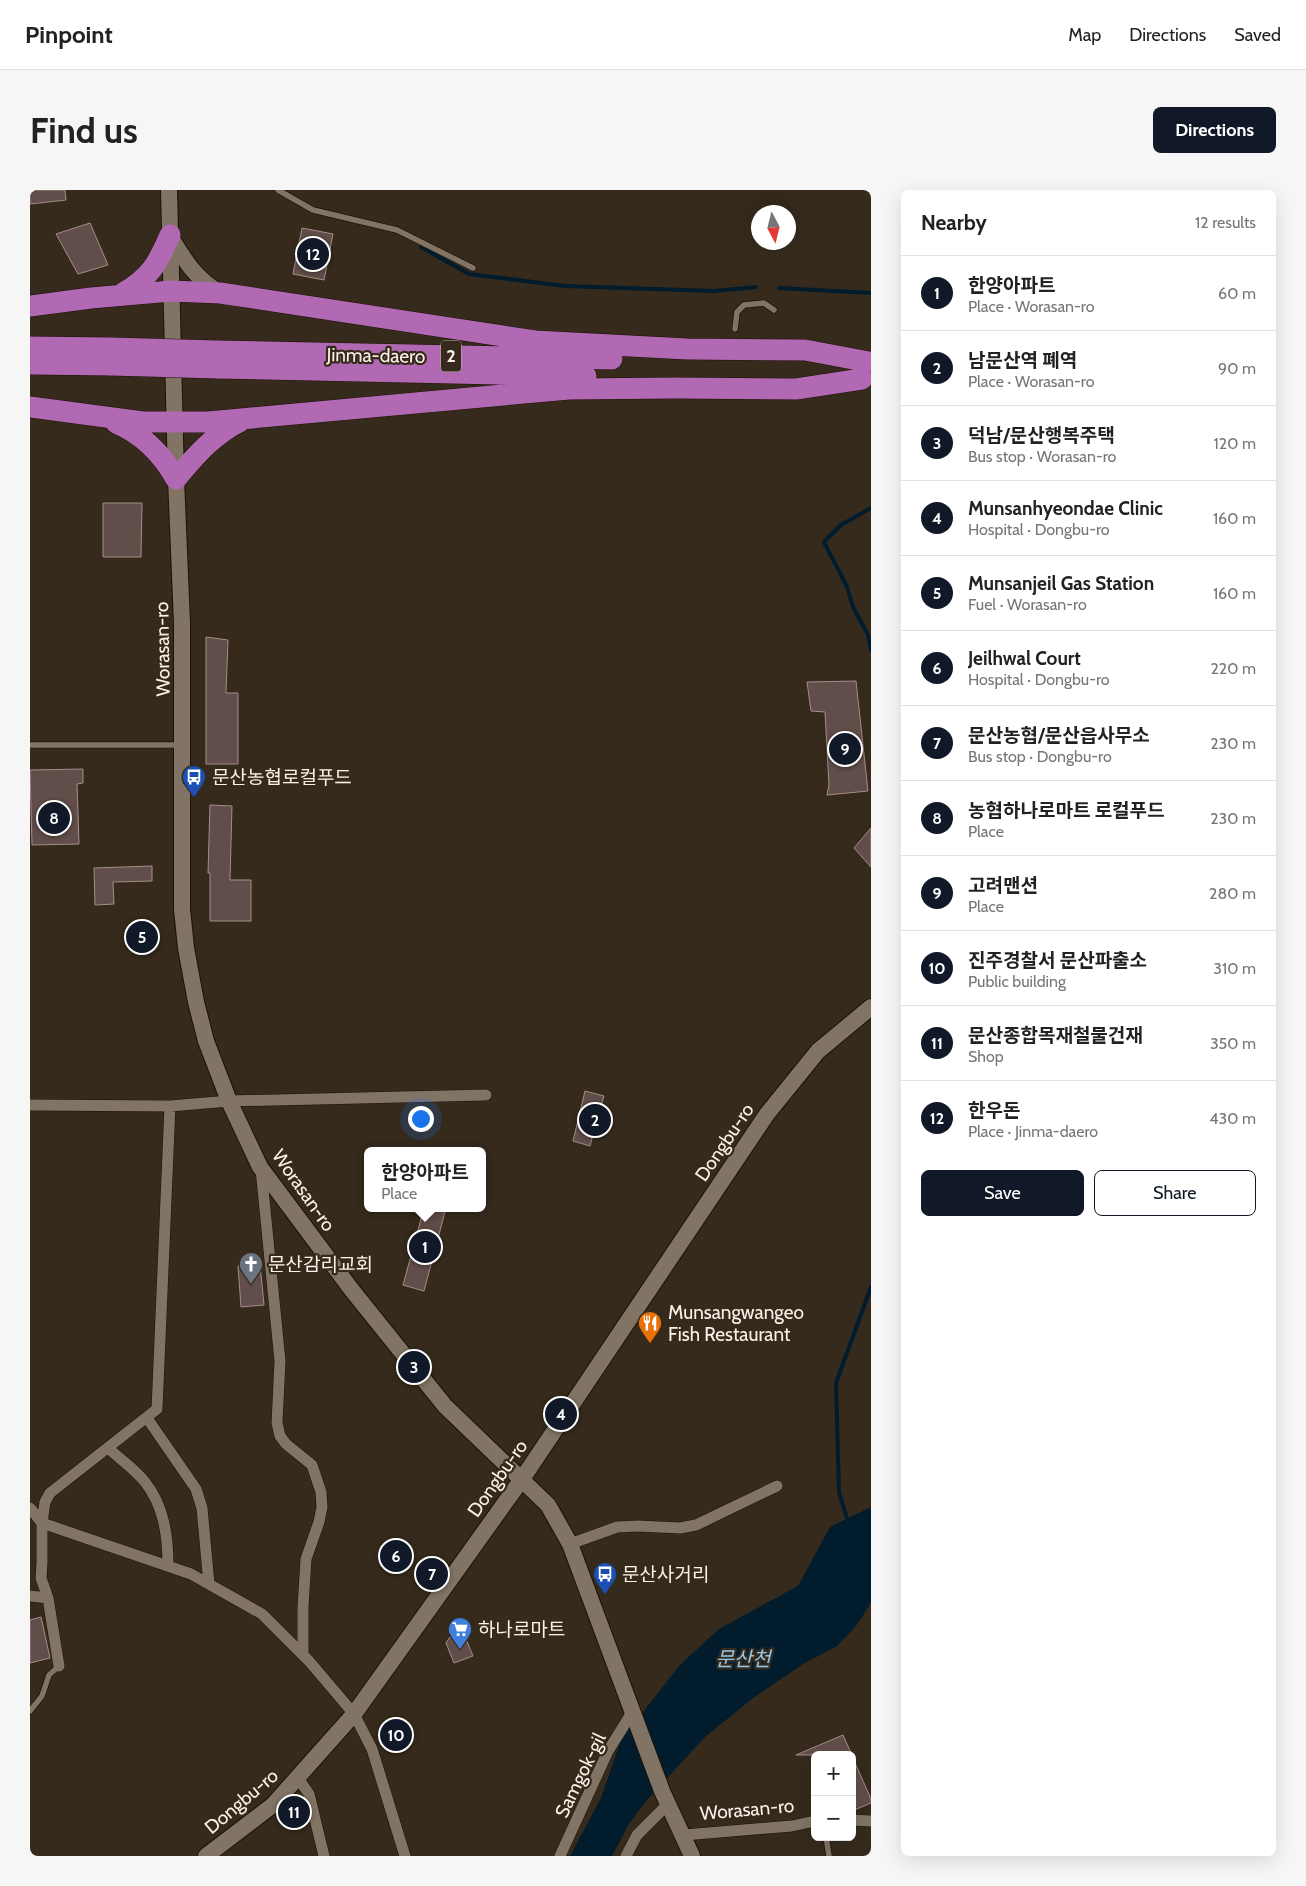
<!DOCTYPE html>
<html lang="en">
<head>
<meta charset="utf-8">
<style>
  :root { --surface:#fff; --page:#f6f6f6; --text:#222; --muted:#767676; --line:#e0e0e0; --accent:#111827 }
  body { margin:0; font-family:Cabin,"Noto Sans KR",sans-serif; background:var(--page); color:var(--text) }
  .controls { position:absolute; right:15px; bottom:15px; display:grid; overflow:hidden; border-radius:8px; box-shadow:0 5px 20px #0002 }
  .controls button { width:45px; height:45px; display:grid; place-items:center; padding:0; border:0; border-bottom:1px solid var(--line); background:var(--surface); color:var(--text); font:25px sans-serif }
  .compass { position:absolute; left:721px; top:15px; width:45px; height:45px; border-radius:50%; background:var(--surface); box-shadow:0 5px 20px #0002; rotate:173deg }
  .you { position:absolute; left:390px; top:928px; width:18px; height:18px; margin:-12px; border:4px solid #fff; border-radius:50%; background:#1a73e8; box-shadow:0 0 0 8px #1a73e833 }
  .badge { display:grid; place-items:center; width:32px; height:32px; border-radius:50%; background:var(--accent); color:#fff; font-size:16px; font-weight:700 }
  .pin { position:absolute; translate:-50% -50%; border:2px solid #fff; box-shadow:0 1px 5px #0006 }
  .popup { position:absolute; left:334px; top:957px; width:122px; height:65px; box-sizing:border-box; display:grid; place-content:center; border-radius:8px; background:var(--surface); filter:drop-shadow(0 1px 4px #0005); font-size:16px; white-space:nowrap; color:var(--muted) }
  .popup b { font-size:19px; color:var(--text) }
  .popup::after { content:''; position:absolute; left:50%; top:100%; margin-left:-10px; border:10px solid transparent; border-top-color:var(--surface) }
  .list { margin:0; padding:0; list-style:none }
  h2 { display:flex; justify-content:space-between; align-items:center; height:65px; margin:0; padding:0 20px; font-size:21px }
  h2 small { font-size:16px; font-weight:400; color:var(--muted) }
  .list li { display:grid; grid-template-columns:32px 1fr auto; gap:15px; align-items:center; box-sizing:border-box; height:75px; padding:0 20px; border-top:1px solid var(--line) }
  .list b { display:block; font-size:19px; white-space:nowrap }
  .list p { margin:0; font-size:16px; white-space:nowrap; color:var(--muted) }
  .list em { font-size:16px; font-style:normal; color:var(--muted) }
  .actions { display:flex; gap:10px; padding:15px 20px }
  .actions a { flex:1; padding:11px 0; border:1px solid var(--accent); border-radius:8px; text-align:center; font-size:18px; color:var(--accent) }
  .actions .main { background:var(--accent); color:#fff }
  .map { position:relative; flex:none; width:841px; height:1666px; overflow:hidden; border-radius:8px }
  header { display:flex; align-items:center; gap:30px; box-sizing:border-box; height:70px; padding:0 25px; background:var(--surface); border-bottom:1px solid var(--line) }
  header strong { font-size:24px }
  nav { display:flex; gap:28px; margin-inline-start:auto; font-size:18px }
  .intro { display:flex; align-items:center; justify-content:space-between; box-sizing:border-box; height:120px; padding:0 30px }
  h1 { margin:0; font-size:35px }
  .button { padding:12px 22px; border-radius:8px; background:var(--accent); color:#fff; font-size:18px; font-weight:700 }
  main { display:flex; gap:30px; padding:0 30px }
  aside { flex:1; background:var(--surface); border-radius:8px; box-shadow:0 5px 20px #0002 }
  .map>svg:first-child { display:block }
  .water { fill:#011c2d }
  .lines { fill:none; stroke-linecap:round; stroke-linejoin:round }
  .stream { stroke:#011c2d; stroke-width:4 }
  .building { fill:#614d49; stroke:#a48e89 }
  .lane-casing { stroke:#1c1206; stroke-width:7 }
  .street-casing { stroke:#1c1206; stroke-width:12 }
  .secondary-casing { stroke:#1c1206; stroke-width:18 }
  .highway-casing { stroke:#1c1206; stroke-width:22 }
  .lane { stroke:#817464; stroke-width:5.5 }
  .street { stroke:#817464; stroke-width:11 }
  .secondary { stroke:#817464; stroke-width:16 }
  .highway { stroke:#b269b3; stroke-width:21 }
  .highway-bridge-casing { stroke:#1c1206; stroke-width:22; stroke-linecap:butt }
  .highway-bridge { stroke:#b269b3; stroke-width:21 }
  .labels { text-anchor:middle; stroke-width:4.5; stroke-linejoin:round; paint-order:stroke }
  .shield { fill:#352a1c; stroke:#bfb6ac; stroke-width:1 }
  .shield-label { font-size:18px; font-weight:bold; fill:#faf2e9 }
  .street-label { font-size:19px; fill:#faf2e9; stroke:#352a1c }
  .poi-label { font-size:19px; fill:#faf2e9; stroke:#352a1c; text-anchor:start }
  .water-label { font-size:20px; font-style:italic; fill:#94c9ee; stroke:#352a1c }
</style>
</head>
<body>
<header>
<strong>Pinpoint</strong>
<nav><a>Map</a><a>Directions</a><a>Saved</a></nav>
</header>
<div class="intro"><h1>Find us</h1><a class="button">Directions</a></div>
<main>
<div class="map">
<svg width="841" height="1666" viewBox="0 0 841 1666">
  <rect width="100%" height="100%" fill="#352a1c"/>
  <path class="water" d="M 841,1317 L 841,1413 L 826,1436 L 807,1456 L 773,1474 L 723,1508 L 675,1547 L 616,1611 L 599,1634 L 582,1666 L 540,1666 L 571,1608 L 591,1550 L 650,1475 L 689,1439 L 768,1396 L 800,1337 Z"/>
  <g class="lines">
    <path class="stream" d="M 391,57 L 439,84 L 535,96 L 684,101 L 726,97
      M 749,98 L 841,103
      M 841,318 L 811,335 L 794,352 L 817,397 L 823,417 L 838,445 L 841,460
      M 818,1332 L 809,1302 L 806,1193 L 841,1097"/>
  </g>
  <path class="building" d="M 0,0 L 35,0 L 36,10 L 0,14 Z
    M 60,33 L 78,75 L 48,84 L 26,44 Z
    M 272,38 L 303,44 L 294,90 L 263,84 Z
    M 73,313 L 112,313 L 111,367 L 73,367 Z
    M 176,447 L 198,450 L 196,503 L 208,503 L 208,574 L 176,574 Z
    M 826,491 L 838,601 L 797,605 L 799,595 L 795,522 L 781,521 L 777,492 Z
    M 53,579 L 53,593 L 47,594 L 49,654 L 2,655 L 0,580 Z
    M 180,615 L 202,616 L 200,690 L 221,690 L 221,731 L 180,731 L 180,683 L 178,683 Z
    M 841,638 L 841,677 L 824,658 Z
    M 122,676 L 122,691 L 83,692 L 84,714 L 65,715 L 64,678 Z
    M 555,901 L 574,906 L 569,923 L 582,927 L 579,937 L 566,934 L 560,956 L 543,951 Z
    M 394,1018 L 416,1018 L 394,1101 L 373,1095 Z
    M 230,1074 L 234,1115 L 211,1117 L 208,1076 Z
    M 11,1427 L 20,1468 L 0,1473 L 0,1430 Z
    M 433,1442 L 443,1466 L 424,1473 L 416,1453 L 420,1447 Z
    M 813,1545 L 822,1565 L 766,1565 Z
    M 822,1566 L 841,1609 L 841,1613 L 822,1621 Z"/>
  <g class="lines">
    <g class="lane-casing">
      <path id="lane" d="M 248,0 L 283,20 L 367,40 L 443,78
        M 705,139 L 707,122 L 714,115 L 734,113 L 744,120
        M 0,555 L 150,555
        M 0,1521 L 12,1506 L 19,1485 L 29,1476
        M 796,1647 L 799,1666"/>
    </g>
    <g class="street-casing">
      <path id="street" d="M 0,915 L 140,916 L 199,911 L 456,905
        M 231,979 L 250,1171 L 247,1233 L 250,1246 L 256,1254 L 282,1275 L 291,1302 L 292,1317 L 289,1332 L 276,1369 L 273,1417 L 273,1465
        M 117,1228 L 166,1299 L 172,1318 L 179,1394
        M 78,1258 C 90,1269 105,1279 115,1292 C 134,1316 138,1346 138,1376
        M 0,1318 L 12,1333 L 161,1384 L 232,1424 L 279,1471 L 324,1524 L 342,1559 L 375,1666
        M 540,1354 L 587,1337 L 608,1336 L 650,1338 L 666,1335 L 747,1296
        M 0,1406 L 18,1408 L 29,1476
        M 18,1408 L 11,1388 L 12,1373 L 12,1333 L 15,1312 L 20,1303 L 127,1219 L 140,916
        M 268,1588 L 279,1604 L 294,1666
        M 822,1630 L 841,1631
        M 654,1645 L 762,1636 L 785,1631
        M 530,1666 L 578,1561 L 603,1521
        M 596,1666 L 607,1645 L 638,1614"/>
    </g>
    <g class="secondary-casing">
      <path id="secondary" d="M 139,0 L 146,289 L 152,433 L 152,719 L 156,758 L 166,812 L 176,851 L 199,911 L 230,977 L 321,1099 L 415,1216 L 518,1315 L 540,1354 L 632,1601 L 662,1666
        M 140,46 C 155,71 165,88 190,103
        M 176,1666 L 243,1615 L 324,1524 L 492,1289 L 737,924 L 788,861 L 841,817"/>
    </g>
    <g class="highway-casing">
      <path id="highway" d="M 93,103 C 120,88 128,73 140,45
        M 0,116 L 61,108 L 141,101 L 190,103 L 505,151 L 657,159 L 775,160 L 839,172
        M 0,157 L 82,158
        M 187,161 L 582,169
        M 0,174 L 81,175
        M 187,178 L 556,186
        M 0,217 L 113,232 L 178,232 L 539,199 L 647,198 L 766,199 L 832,189
        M 86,233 C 112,244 132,264 146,289 C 165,266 184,244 211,231"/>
    </g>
    <use href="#lane" class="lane"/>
    <use href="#street" class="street"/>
    <use href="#secondary" class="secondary"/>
    <use href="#highway" class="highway"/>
    <g class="highway-bridge-casing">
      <path id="highway-bridge" d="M 82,158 L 187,161
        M 81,175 L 187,178"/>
    </g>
    <use href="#highway-bridge" class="highway-bridge"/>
  </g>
  <defs>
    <g id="bus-pin" transform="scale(1.25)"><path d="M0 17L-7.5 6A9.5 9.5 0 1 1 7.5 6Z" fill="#1a4fb4" stroke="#352a1c"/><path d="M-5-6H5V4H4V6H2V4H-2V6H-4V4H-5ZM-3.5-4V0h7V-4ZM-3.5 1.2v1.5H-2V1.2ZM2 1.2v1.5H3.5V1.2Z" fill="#fff"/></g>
    <g id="church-pin" transform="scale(1.25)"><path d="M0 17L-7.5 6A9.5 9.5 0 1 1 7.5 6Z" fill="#6b7280" stroke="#352a1c"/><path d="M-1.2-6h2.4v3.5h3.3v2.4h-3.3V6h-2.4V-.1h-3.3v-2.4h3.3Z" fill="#fff"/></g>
    <g id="restaurant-pin" transform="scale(1.25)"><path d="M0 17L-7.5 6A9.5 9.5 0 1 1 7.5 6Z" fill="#e8710a" stroke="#352a1c"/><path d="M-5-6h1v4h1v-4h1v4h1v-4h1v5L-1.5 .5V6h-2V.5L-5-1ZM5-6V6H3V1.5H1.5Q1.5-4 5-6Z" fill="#fff"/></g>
    <g id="supermarket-pin" transform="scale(1.25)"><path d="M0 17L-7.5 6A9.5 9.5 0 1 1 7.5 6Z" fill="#3f7fe0" stroke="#352a1c"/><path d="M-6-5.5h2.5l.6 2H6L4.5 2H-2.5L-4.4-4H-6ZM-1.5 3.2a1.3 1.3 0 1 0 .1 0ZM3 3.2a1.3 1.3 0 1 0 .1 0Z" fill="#fff"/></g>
  </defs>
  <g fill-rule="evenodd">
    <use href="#bus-pin" x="164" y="587"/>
    <use href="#church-pin" x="221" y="1074"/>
    <use href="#restaurant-pin" x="620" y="1133"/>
    <use href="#bus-pin" x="575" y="1384"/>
    <use href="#supermarket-pin" x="430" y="1439"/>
  </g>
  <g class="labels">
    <rect class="shield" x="411" y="150.5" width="20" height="31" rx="4"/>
    <g class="shield-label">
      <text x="421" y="172">2</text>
    </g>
    <g class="street-label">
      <text transform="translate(346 165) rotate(1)" y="7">Jinma-daero</text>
      <text transform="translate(132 459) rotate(-91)" y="7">Worasan-ro</text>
      <text transform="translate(694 952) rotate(-56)" y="7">Dongbu-ro</text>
      <text transform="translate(274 1000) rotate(55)" y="7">Worasan-ro</text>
      <text transform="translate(467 1288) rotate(-55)" y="7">Dongbu-ro</text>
      <text transform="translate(550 1585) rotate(-64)" y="7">Samgok-gil</text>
      <text transform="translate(211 1611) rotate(-40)" y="7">Dongbu-ro</text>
      <text transform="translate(717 1619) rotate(-5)" y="7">Worasan-ro</text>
    </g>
    <g class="poi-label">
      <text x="182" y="594">문산농협로컬푸드</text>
      <text x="238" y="1081">문산감리교회</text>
      <text x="638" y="1129">Munsangwangeo<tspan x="638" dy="22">Fish Restaurant</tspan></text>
      <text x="592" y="1391">문산사거리</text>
      <text x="448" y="1446">하나로마트</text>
    </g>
    <g class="water-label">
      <text x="713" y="1476">문산천</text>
    </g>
  </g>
</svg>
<div class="controls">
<button>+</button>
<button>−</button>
</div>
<svg class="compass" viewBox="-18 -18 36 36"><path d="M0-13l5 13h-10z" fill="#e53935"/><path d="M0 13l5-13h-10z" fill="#767676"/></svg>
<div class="you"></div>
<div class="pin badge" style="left:395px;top:1057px">1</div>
<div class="popup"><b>한양아파트</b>Place</div>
<div class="pin badge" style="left:565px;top:930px">2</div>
<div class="pin badge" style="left:384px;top:1177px">3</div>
<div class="pin badge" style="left:531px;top:1224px">4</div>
<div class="pin badge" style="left:112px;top:747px">5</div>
<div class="pin badge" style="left:366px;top:1366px">6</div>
<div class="pin badge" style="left:402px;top:1384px">7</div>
<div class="pin badge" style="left:24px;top:628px">8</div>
<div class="pin badge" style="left:815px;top:559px">9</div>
<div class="pin badge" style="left:366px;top:1545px">10</div>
<div class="pin badge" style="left:264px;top:1622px">11</div>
<div class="pin badge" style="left:283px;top:64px">12</div>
</div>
<aside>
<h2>Nearby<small>12 results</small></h2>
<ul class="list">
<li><span class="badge">1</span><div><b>한양아파트</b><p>Place · Worasan-ro</p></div><em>60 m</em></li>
<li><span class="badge">2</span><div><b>남문산역 폐역</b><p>Place · Worasan-ro</p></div><em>90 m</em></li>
<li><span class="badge">3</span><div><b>덕남/문산행복주택</b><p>Bus stop · Worasan-ro</p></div><em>120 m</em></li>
<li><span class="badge">4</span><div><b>Munsanhyeondae Clinic</b><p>Hospital · Dongbu-ro</p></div><em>160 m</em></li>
<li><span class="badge">5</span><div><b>Munsanjeil Gas Station</b><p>Fuel · Worasan-ro</p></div><em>160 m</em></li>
<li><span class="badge">6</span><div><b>Jeilhwal Court</b><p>Hospital · Dongbu-ro</p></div><em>220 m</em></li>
<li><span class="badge">7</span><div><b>문산농협/문산읍사무소</b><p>Bus stop · Dongbu-ro</p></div><em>230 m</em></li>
<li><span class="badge">8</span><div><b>농협하나로마트 로컬푸드</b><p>Place</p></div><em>230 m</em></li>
<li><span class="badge">9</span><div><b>고려맨션</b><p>Place</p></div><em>280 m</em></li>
<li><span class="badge">10</span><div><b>진주경찰서 문산파출소</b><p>Public building</p></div><em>310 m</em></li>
<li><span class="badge">11</span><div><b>문산종합목재철물건재</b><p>Shop</p></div><em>350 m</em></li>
<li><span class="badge">12</span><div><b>한우돈</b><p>Place · Jinma-daero</p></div><em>430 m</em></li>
</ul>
<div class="actions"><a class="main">Save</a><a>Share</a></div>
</aside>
</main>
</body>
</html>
